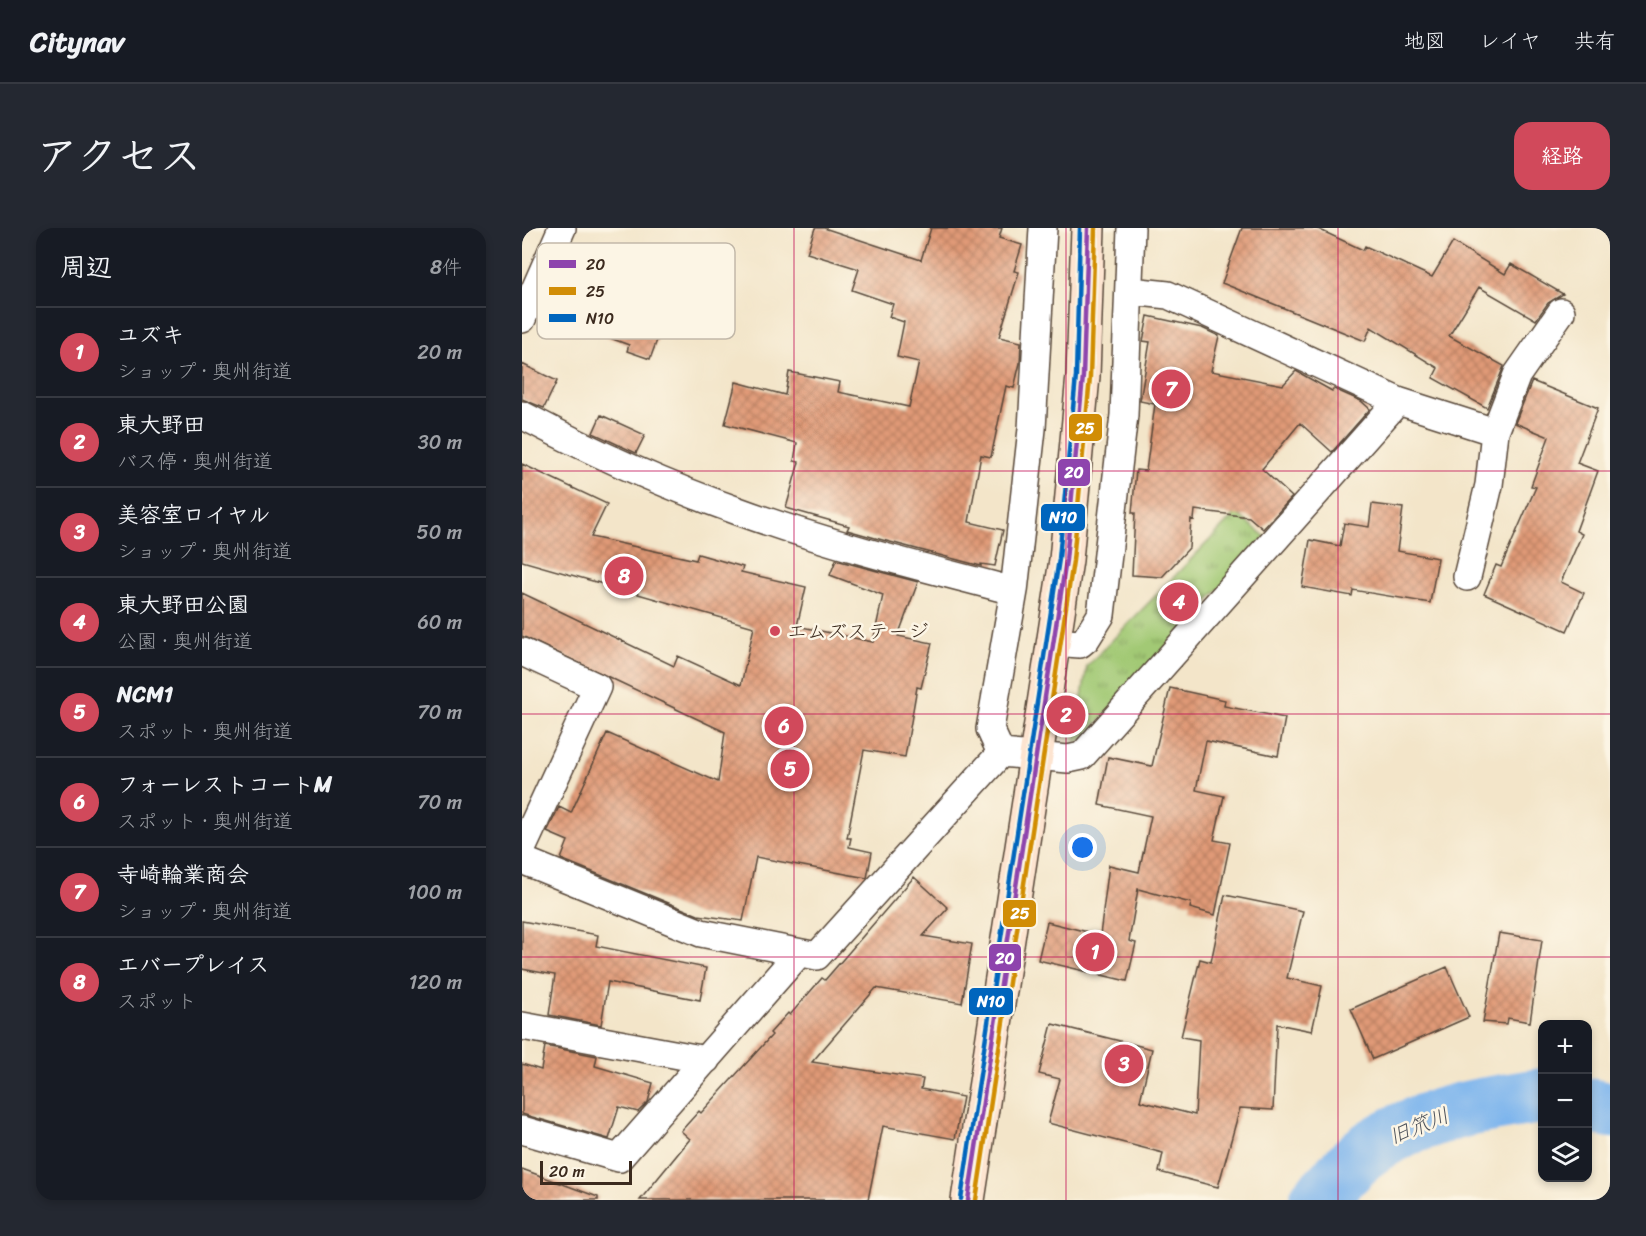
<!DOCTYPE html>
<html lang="ja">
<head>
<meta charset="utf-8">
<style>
  :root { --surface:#171b24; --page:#242831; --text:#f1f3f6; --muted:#9ea1a6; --line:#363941; --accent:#d1495b }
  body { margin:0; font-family:Sriracha,"Klee One",sans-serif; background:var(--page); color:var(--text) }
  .controls { position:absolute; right:18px; bottom:18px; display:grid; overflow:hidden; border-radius:12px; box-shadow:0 3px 9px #0003 }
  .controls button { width:54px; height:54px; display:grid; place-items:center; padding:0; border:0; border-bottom:2px solid var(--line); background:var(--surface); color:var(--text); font:30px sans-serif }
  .scale { position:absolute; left:18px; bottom:15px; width:92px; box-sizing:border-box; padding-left:6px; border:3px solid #3b2a1e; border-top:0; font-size:16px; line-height:21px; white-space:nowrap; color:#3b2a1e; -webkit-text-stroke:4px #fcf5e5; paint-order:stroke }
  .you { position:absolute; left:561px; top:620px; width:21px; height:21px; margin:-15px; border:4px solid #fff; border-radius:50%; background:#1a73e8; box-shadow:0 0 0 9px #1a73e833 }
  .badge { display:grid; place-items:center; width:39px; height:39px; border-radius:50%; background:var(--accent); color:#fff; font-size:20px; font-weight:700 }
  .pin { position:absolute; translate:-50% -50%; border:3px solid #fff; box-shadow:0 2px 6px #0006 }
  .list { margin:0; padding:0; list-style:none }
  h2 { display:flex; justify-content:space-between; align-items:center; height:78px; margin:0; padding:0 24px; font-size:26px }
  h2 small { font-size:20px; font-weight:400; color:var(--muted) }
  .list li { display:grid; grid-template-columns:39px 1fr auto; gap:18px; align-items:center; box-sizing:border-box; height:90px; padding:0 24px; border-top:2px solid var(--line) }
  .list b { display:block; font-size:22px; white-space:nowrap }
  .list p { margin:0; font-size:20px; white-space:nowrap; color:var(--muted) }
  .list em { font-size:20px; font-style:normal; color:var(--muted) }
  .icon { flex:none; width:33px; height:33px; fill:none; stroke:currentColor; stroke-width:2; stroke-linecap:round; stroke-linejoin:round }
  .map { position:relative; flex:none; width:1088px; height:972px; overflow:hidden; border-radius:18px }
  header { display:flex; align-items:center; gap:36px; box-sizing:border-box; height:84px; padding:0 30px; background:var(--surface); border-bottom:2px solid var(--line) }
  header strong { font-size:28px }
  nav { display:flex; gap:33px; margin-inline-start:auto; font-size:21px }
  .intro { display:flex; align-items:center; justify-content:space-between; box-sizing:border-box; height:144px; padding:0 36px }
  h1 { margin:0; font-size:42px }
  .button { padding:15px 27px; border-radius:18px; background:var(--accent); color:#fff; font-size:21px; font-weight:700 }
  main { display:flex; gap:36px; padding:0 36px }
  aside { flex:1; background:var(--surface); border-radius:18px; box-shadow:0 3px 9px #0003 }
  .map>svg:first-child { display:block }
  .park { fill:url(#park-tufts); stroke:#6e7a4a; stroke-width:1.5 }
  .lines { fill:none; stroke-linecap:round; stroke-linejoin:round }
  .river { stroke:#7eb5ed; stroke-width:56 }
  .building { fill:url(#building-cross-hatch) }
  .street-casing { stroke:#574638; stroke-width:30 }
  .secondary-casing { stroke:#574638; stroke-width:36 }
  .street { stroke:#fff; stroke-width:27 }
  .secondary { stroke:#fde4d0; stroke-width:33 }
  .bus-1-casing { stroke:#fcf5e5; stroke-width:9 }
  .bus-2-casing { stroke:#fcf5e5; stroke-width:9 }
  .bus-3-casing { stroke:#fcf5e5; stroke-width:9 }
  .bus-1 { stroke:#8e44ad; stroke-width:4.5 }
  .bus-2 { stroke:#d18d06; stroke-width:4.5 }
  .bus-3 { stroke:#0065bd; stroke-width:4.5 }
  .grid { fill:none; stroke:#c2185b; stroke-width:1.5; stroke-opacity:0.55 }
  .poi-dot { fill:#d1495b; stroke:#fcf5e5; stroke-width:2 }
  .labels { text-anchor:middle; stroke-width:5; stroke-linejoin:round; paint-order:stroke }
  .poi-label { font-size:20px; fill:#3b2a1e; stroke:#fcf5e5; text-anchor:start }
  .water-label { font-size:21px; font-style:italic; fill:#4f545c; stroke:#fcf5e5 }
  .key { fill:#fcf5e5; stroke:#c2b8a9; stroke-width:1.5 }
  .key-label { font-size:16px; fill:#3b2a1e }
  .line-badge { stroke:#fcf5e5; stroke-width:2 }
  .badge-label { font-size:16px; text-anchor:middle; font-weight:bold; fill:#fff }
</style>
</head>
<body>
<header>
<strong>Citynav</strong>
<nav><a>地図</a><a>レイヤ</a><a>共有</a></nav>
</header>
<div class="intro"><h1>アクセス</h1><a class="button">経路</a></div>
<main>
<aside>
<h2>周辺<small>8件</small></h2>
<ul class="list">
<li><span class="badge">1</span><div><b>ユズキ</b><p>ショップ · 奥州街道</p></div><em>20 m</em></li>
<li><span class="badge">2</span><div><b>東大野田</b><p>バス停 · 奥州街道</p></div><em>30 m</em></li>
<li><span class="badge">3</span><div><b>美容室ロイヤル</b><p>ショップ · 奥州街道</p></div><em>50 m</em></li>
<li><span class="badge">4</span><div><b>東大野田公園</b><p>公園 · 奥州街道</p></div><em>60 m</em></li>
<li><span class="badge">5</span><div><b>NCM1</b><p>スポット · 奥州街道</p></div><em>70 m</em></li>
<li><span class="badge">6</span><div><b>フォーレストコートM</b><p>スポット · 奥州街道</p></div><em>70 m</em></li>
<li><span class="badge">7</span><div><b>寺崎輪業商会</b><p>ショップ · 奥州街道</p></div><em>100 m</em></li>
<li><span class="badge">8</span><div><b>エバープレイス</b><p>スポット</p></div><em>120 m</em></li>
</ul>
</aside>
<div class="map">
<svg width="1088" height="972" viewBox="0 0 1088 972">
  <defs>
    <pattern id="park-tufts" width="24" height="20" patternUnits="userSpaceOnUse" patternTransform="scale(1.5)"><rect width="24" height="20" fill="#a2c975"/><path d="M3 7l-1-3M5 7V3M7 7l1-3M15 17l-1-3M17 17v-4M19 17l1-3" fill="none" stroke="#85a35f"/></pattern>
    <pattern id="building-cross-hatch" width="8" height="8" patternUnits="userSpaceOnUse" patternTransform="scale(1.5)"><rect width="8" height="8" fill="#e09a77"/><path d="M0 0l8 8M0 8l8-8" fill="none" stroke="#b77e61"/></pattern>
  </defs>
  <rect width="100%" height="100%" fill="#fcf5e5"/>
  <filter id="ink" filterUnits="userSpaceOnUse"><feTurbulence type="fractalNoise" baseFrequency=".0167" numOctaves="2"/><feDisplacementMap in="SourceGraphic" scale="12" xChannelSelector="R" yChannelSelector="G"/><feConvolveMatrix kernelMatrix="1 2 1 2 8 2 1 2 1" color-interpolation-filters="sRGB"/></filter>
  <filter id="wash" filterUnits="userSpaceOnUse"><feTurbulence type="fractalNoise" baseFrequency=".008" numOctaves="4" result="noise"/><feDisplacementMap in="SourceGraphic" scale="24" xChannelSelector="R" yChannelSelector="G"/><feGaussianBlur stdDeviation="1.35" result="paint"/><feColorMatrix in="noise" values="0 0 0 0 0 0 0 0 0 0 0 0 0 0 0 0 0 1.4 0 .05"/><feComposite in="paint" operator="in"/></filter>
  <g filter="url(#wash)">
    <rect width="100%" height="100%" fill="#f3e5c9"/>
    <path class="park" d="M 714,285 L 744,309 L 559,513 L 553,513 L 565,438 Z"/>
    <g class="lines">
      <path class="river" d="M 1066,878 L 1088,882
        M 795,972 C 813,955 835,927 856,915 C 907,885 963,876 1020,868"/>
    </g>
    <g id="blocks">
      <path class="building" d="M 293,0 L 302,0 L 399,32 L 409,0 L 480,0 L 477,10 L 500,17 L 492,43 L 497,44 L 477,109 L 499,114 L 498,135 L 492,160 L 484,158 L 469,229 L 459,227 L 447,294 L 481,302 L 473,338 L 459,336 L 459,338 L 357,311 L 325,302 L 327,298 L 264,280 L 277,234 L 272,233 L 275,215 L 203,196 L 214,154 L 263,167 L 267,144 L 318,154 L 316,164 L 387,179 L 397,134 L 375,129 L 382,94 L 367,89 L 371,76 L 330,62 L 337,41 L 285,25 Z
        M 720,0 L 794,0 L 841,22 L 843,18 L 910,49 L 931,14 L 983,46 L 989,36 L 1041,66 L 1026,75 L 1014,92 L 957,59 L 927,108 L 982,138 L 965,180 L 911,150 L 916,140 L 849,99 L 843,113 L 700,55 Z
        M 36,49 L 144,88 L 128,131 L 105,123 L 107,117 L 20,85 Z
        M 626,88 L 680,100 L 697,108 L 689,143 L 761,157 L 774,143 L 810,163 L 812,161 L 839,173 L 848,181 L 810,224 L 778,195 L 740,241 L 770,269 L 741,301 L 727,289 L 673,282 L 672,292 L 669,291 L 667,320 L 640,349 L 610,347 L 613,285 L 610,285 L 614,242 L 624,243 L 633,176 L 618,173 L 628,114 L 621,113 Z
        M 0,136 L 35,153 L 22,180 L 0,171 Z
        M 1010,153 L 1076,180 L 1055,235 L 1076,243 L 1054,303 L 1060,306 L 1039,354 L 1062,365 L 1045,403 L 962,366 L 974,337 L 979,339 L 1014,259 L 1009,258 L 1027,209 L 993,195 Z
        M 79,187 L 123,207 L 114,225 L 71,205 Z
        M 0,236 L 85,276 L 69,309 L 174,332 L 176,326 L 221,339 L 219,344 L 284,359 L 275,398 L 351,414 L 361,367 L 308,347 L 314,332 L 396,354 L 376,408 L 410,415 L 399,460 L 395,459 L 383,529 L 342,522 L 325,610 L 329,610 L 327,619 L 350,624 L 345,650 L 234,629 L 221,693 L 176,687 L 39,631 L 46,613 L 25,604 L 37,579 L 49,585 L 85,505 L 196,554 L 203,504 L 0,408 L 0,365 L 152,438 L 156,428 L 219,457 L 232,399 L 0,333 Z
        M 850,276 L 881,280 L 875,323 L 916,330 L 908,375 L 831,362 L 830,368 L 780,359 L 788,312 L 818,318 L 822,295 L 847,299 Z
        M 648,460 L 703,472 L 702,478 L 763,490 L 756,528 L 684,513 L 674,562 L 702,568 L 692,612 L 708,615 L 693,687 L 668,680 L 669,675 L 616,661 L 607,713 L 614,715 L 605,753 L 516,732 L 525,694 L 578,707 L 587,637 L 617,644 L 629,588 L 577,577 L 586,529 L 630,538 Z
        M 392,649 L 426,680 L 401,708 L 450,716 L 440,775 L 354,760 L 290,834 L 401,851 L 399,861 L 441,869 L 433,911 L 361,898 L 346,972 L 118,972 L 168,911 L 159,903 L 177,883 L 179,885 L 250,807 L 248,805 L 266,785 L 268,787 L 300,750 L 303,752 Z
        M 703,667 L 781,683 L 765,750 L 800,758 L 790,803 L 755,796 L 751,882 L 718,880 L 696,959 L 637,944 L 641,925 L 526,895 L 538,851 L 517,846 L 530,796 L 630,821 L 618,873 L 673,887 L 677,812 L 659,809 L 678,731 L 689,734 Z
        M 0,693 L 76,707 L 74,718 L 184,740 L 178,772 L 86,754 L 79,797 L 27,787 L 33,747 L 0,741 Z
        M 977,705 L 1020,712 L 1008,794 L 986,790 L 985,796 L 961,794 Z
        M 925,739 L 947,789 L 851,831 L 829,781 Z
        M 23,818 L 75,828 L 73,838 L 131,855 L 126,874 L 116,884 L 97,879 L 87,911 L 0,886 L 0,836 L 19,842 Z
        M 0,941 L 76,969 L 76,972 L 0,972 Z"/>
    </g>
  </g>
  <g filter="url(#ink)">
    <use href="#blocks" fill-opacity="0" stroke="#574638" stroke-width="1.5"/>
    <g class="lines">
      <g class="street-casing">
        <path id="street" d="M 0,91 L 40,0
          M 876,173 L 973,204 L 967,257 L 945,349
          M 0,187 C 70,224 142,257 216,283 C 306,316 399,339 492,363
          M 973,204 L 995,147 L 1039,84
          M 531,414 L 558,416 L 564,411 L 579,387 L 602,187 L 609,0
          M 0,424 L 75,459 L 0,621
          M 479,525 L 468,501 L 492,363 L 510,201 L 521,0
          M 0,632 L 179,705 L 295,728 L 479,525 L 546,531 L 560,528 L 876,173 L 646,67 L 608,63
          M 0,798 L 184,832
          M 0,902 L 97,930 L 277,725"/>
      </g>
      <g class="secondary-casing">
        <path id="secondary" d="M 446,972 L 544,332 L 561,148 L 566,0"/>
      </g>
      <use href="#street" class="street"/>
      <use href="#secondary" class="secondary"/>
      <g class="bus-1-casing">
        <path id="bus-1" d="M 446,972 L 544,332 L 561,148 L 566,0"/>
      </g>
      <g class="bus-2-casing">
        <path id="bus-2" d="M 454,972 L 551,333 L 568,149 L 573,0"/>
      </g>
      <g class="bus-3-casing">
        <path id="bus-3" d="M 439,971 L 537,331 L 554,148 L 558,0"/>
      </g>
      <use href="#bus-1" class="bus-1"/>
      <use href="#bus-2" class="bus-2"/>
      <use href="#bus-3" class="bus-3"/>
    </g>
  </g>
  <path class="grid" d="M 272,0 L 272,972M 544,0 L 544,972M 816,0 L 816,972M 0,243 L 1088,243M 0,486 L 1088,486M 0,729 L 1088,729"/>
  <circle class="poi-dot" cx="253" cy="403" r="6"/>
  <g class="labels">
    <g class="poi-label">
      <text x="265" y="410">エムズステージ</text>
    </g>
    <g class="water-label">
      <text transform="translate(897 898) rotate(-22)" y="7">旧笊川</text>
    </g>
  </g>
  <rect x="15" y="15" width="198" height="96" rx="9" class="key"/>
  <rect x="27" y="32" width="27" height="8" fill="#8e44ad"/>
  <rect x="27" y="59" width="27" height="8" fill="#d18d06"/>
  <rect x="27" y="86" width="27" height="8" fill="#0065bd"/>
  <g class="key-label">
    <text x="64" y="42">20</text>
    <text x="64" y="69">25</text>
    <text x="64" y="96">N10</text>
  </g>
  <g class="line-badge">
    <rect x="546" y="185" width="35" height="29" rx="6" fill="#d18d06"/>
    <rect x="535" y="230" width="34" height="29" rx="6" fill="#8e44ad"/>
    <rect x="518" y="275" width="46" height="29" rx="6" fill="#0065bd"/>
    <rect x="480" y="671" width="35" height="29" rx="6" fill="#d18d06"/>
    <rect x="466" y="715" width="34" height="29" rx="6" fill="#8e44ad"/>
    <rect x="446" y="759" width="46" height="29" rx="6" fill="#0065bd"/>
  </g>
  <g class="badge-label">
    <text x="563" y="206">25</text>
    <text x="552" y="250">20</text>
    <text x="541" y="295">N10</text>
    <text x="498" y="691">25</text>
    <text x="483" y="736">20</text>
    <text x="469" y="779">N10</text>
  </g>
</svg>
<div class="controls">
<button>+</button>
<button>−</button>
<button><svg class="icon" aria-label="layers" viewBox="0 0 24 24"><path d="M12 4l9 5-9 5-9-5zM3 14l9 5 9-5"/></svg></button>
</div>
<div class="scale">20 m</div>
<div class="you"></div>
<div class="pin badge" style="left:573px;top:724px">1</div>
<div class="pin badge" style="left:544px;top:487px">2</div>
<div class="pin badge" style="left:602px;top:836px">3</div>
<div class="pin badge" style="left:657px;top:374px">4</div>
<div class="pin badge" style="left:268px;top:541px">5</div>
<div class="pin badge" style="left:262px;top:498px">6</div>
<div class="pin badge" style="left:649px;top:161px">7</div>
<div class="pin badge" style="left:102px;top:348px">8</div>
</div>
</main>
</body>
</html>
